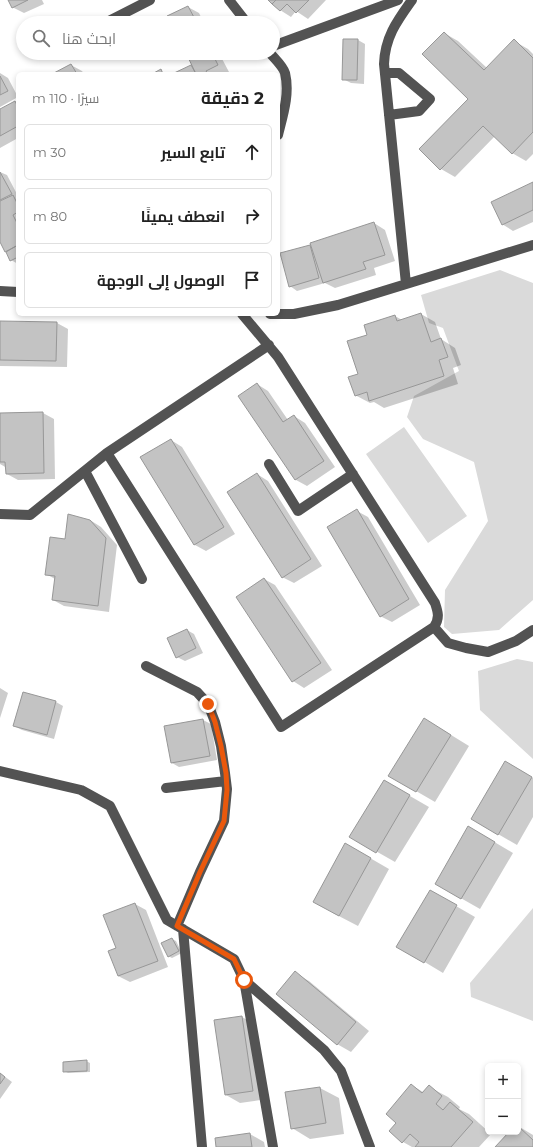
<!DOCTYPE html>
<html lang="ar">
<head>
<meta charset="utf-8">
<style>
  :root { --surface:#fff; --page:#f6f6f6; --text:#222; --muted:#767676; --line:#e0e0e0 }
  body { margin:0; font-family:Montserrat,Cairo,sans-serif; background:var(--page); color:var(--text); direction:rtl }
  .controls { position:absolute; right:12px; bottom:12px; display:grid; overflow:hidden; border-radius:6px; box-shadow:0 2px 6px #0003 }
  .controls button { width:36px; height:36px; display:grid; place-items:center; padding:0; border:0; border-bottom:1px solid var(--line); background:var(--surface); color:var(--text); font:20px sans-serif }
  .stop { position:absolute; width:12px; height:12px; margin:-9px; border:3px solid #ea580c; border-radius:50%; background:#fff }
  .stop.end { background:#ea580c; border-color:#fff; box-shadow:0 1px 4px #0008 }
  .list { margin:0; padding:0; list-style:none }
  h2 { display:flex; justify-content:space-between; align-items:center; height:52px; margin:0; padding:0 16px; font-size:17px }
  h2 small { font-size:13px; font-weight:400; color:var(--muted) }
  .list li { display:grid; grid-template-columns:26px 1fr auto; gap:12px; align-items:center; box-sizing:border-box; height:56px; margin:0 8px 8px; padding:0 8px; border:1px solid var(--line); border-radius:6px }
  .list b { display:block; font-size:15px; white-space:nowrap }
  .list em { font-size:13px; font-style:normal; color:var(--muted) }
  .icon { flex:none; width:22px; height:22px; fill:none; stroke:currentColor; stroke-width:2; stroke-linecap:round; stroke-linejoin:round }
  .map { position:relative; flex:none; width:533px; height:1147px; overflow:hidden; direction:ltr }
  .search { position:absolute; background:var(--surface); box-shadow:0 2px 6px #0003; left:16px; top:16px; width:264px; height:44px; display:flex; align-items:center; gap:10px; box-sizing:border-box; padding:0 14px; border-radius:22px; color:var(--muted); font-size:15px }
  .panel { position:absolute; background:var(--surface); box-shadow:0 2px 6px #0003; left:16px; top:72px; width:264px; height:244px; border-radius:6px; direction:rtl }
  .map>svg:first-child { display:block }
  .green { fill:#dadada }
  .shadow { fill:#0003 }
  .building { fill:#c3c3c3; stroke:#979797 }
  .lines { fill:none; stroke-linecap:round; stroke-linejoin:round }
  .minor { stroke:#535353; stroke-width:10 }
  .route { stroke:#ea580c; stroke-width:5 }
</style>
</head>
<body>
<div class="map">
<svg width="533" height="1147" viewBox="0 0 533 1147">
  <rect width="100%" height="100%" fill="#fff"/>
  <path class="green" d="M 500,270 L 533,283 L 533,600 L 499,630 L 452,634 L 444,627 L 445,590 L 488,521 L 474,462 L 423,439 L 407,417 L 414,396 L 459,371 L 443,328 L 429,323 L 421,295 Z
    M 404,427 L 467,516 L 428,543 L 366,454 Z
    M 517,659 L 533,662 L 533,759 L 480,710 L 478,671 Z
    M 533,908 L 533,1021 L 471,997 L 470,983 Z"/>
  <path class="shadow" d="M 9,0 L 42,0 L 44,4 L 24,13 L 12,7 Z
    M 269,0 L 326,0 L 308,19 L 296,11 L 291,17 L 280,10 Z
    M 188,7 L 199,13 L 204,23 L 172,23 Z
    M 444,33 L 458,41 L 487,68 L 514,41 L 528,49 L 533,54 L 533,154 L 526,161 L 512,153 L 495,136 L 455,177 L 441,169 L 420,149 L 469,99 Z
    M 358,40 L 365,44 L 364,84 L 351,83 L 343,79 Z
    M 187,53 L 219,53 L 229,72 L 224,74 L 175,74 L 191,66 L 194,68 Z
    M 71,65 L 82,71 L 84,74 L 54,74 Z
    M 0,73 L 8,78 L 18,97 L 0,107 Z
    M 15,102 L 18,104 L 18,138 L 0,148 L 0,110 Z
    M 0,172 L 7,175 L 18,196 L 18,264 L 11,260 L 8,252 L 0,239 Z
    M 533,183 L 533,222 L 513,231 L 502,224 Z
    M 374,223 L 385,230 L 395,261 L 374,268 L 376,275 L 335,288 L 325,283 L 297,291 L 290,286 L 310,246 L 313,248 Z
    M 421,314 L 435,322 L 441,339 L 455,348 L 461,365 L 453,368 L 458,384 L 384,408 L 374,402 L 370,403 L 355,395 L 368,335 L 395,316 L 402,320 Z
    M 0,322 L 57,323 L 68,329 L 67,367 L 0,366 Z
    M 257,384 L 268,391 L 288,420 L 294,416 L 305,423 L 335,467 L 307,486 L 296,480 L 239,396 Z
    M 43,413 L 54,419 L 55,479 L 18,480 L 7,474 L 7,468 L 0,464 L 0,414 Z
    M 171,440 L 182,447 L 235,534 L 206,551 L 195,545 L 142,457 Z
    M 257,474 L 268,481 L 322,566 L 294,583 L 282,577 Z
    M 357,511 L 368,517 L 420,605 L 392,622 L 380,616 Z
    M 90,520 L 101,527 L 117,545 L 109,612 L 64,606 L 53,600 L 55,579 L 46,574 L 66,540 Z
    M 264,579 L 275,585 L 332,670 L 304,688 L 293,681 L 237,597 Z
    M 187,630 L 194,634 L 203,653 L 185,661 L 177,657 Z
    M 0,688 L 8,693 L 0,718 Z
    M 56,702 L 63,706 L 54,739 L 22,730 L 14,726 Z
    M 203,720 L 211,724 L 217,760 L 179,767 L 172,763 Z
    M 443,730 L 469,746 L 435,802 L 416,791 Z
    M 505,762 L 533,778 L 533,817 L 517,845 L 472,819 Z
    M 384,781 L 429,807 L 395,862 L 351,837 Z
    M 469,827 L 513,853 L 480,909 L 436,884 Z
    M 370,858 L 389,869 L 358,926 L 333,913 Z
    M 430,891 L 475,917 L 443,973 L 398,946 Z
    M 135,904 L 146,910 L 168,967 L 130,982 L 118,976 L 117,949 Z
    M 172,939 L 176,941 L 182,953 L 172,958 L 168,956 Z
    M 295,973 L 309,981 L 369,1031 L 351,1052 L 337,1044 Z
    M 242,1017 L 256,1025 L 267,1099 L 240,1103 L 226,1095 Z
    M 86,1061 L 90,1063 L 90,1072 L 68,1073 L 64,1071 Z
    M 0,1073 L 12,1082 L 0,1099 Z
    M 411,1085 L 423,1092 L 429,1087 L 448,1097 L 460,1107 L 459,1109 L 469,1114 L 491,1134 L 479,1147 L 412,1147 L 403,1142 L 390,1131 L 397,1123 Z
    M 320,1088 L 339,1098 L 344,1134 L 310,1139 L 292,1128 Z
    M 518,1126 L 533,1135 L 533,1147 L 496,1147 L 510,1132 L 518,1132 Z
    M 250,1134 L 264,1142 L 265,1147 L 217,1147 Z"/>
  <path class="building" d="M 8,0 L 28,0 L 12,8 Z
    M 268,0 L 276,0 L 272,4 Z
    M 276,0 L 309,0 L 296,13 L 287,4 L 280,11 L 272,4 Z
    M 188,6 L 197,23 L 170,23 L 167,16 Z
    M 444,32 L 484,70 L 514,39 L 533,58 L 533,132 L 512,154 L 483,126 L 440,170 L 419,149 L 468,99 L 422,54 Z
    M 343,39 L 358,39 L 357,80 L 342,80 Z
    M 186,53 L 212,53 L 218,65 L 206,71 L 208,74 L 196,74 Z
    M 71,64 L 77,74 L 52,74 Z
    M 191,65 L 196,74 L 172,74 Z
    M 161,69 L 163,74 L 152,74 Z
    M 0,76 L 8,91 L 0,95 Z
    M 15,101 L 18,107 L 18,126 L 0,136 L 0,109 Z
    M 0,172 L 12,194 L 0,200 Z
    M 533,182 L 533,210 L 502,225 L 491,202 Z
    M 13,195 L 18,205 L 18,212 L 13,215 L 18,225 L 18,245 L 5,252 L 0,242 L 0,201 Z
    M 374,222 L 385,255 L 363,262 L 366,269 L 323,283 L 310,243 Z
    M 18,245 L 18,257 L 10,261 L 6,252 Z
    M 310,245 L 319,278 L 289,287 L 280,253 Z
    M 421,313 L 431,342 L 441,338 L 448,357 L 439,360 L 444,376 L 369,401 L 367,392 L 355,396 L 348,377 L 358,374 L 347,341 L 367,335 L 364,325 L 395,315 L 397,321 Z
    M 0,321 L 57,322 L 56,361 L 0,360 Z
    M 257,383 L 283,422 L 294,415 L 324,461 L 295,480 L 238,396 Z
    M 43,412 L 44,473 L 6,474 L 5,462 L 0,462 L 0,413 Z
    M 171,439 L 224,527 L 194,545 L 140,457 Z
    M 257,473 L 311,559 L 282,578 L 227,492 Z
    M 357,509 L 409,599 L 380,617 L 327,527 Z
    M 68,514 L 90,520 L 106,538 L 98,606 L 52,600 L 55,576 L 45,575 L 50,537 L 65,539 Z
    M 264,578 L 321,663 L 292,682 L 236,597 Z
    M 187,629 L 196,648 L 176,658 L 167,638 Z
    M 23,692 L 56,701 L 47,735 L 13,726 Z
    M 424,718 L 451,735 L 416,792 L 388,776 Z
    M 203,719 L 210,756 L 171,763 L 164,726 Z
    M 505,761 L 532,777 L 498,835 L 471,819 Z
    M 384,780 L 410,795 L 376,853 L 349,837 Z
    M 468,826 L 495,842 L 461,899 L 435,884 Z
    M 345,843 L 371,858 L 339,916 L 313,902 Z
    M 430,890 L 457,905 L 424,963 L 396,947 Z
    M 135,903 L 158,961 L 118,976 L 108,951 L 116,948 L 103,915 Z
    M 172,938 L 179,951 L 168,957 L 161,943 Z
    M 295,971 L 356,1022 L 337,1045 L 276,994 Z
    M 242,1016 L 253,1091 L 225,1095 L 214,1020 Z
    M 87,1060 L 87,1071 L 63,1072 L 63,1062 Z
    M 0,1073 L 5,1077 L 0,1084 Z
    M 411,1084 L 422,1093 L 429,1085 L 442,1096 L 436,1104 L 443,1110 L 450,1102 L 473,1122 L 451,1147 L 415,1147 L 419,1142 L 410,1134 L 402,1143 L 389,1131 L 396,1123 L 386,1114 Z
    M 320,1087 L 326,1123 L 291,1129 L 285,1092 Z
    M 518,1126 L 533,1140 L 533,1147 L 495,1147 L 509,1132 L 518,1132 Z
    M 250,1133 L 252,1147 L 216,1147 L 215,1138 Z"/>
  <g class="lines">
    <path class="minor" d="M 229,0 L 247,23
      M 105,23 L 150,0
      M 273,46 L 398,0
      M 270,53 C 275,59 283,66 285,73 C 290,94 283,115 278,135
      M 385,73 L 399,73 L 430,99 L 419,111 L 389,115
      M 406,284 L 384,64 C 385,37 397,21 412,0
      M 0,291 L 18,292
      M 270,314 L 294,314 L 338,305 L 533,245
      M 107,453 L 281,727 L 434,627 C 440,618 438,612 435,603 L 278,357 L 242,314
      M 269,464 L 298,511 L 353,474
      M 85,471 L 142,579
      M 0,514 L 30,515 L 107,453 L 269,345
      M 434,627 L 448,643 L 466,648 L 488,652 L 516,641 L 533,630
      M 146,666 L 197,692 L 208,704 L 215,722 L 221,746 L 225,773 L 227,789 L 224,821 L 200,872 L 177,926
      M 0,771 L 81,790 L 110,806 L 167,920 L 234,959 L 244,980 L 324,1050 L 341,1071 L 370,1147
      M 166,788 L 226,781
      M 183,929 L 202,1147
      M 244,980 L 273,1147"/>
  </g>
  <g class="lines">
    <path class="route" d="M 208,704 L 215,722 L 221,746 L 226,773 L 227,790 L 224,821 L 200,872 L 177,926 L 234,959 L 244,980"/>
  </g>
</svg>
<div class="controls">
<button>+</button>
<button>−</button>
</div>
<div class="stop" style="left:244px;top:980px"></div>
<div class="stop end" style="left:208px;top:704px"></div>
<div class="search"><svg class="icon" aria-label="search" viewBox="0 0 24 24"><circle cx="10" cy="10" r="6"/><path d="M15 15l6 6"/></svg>ابحث هنا</div>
<section class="panel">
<h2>2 دقيقة<small>سيرًا · 110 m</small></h2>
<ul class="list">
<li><svg class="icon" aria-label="ahead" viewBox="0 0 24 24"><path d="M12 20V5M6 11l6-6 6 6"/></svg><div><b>تابع السير</b></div><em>30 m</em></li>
<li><svg class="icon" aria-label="right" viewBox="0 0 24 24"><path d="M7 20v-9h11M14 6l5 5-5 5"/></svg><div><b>انعطف يمينًا</b></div><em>80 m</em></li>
<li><svg class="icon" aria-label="arrive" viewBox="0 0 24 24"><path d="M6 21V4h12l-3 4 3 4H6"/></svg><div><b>الوصول إلى الوجهة</b></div></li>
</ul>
</section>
</div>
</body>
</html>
